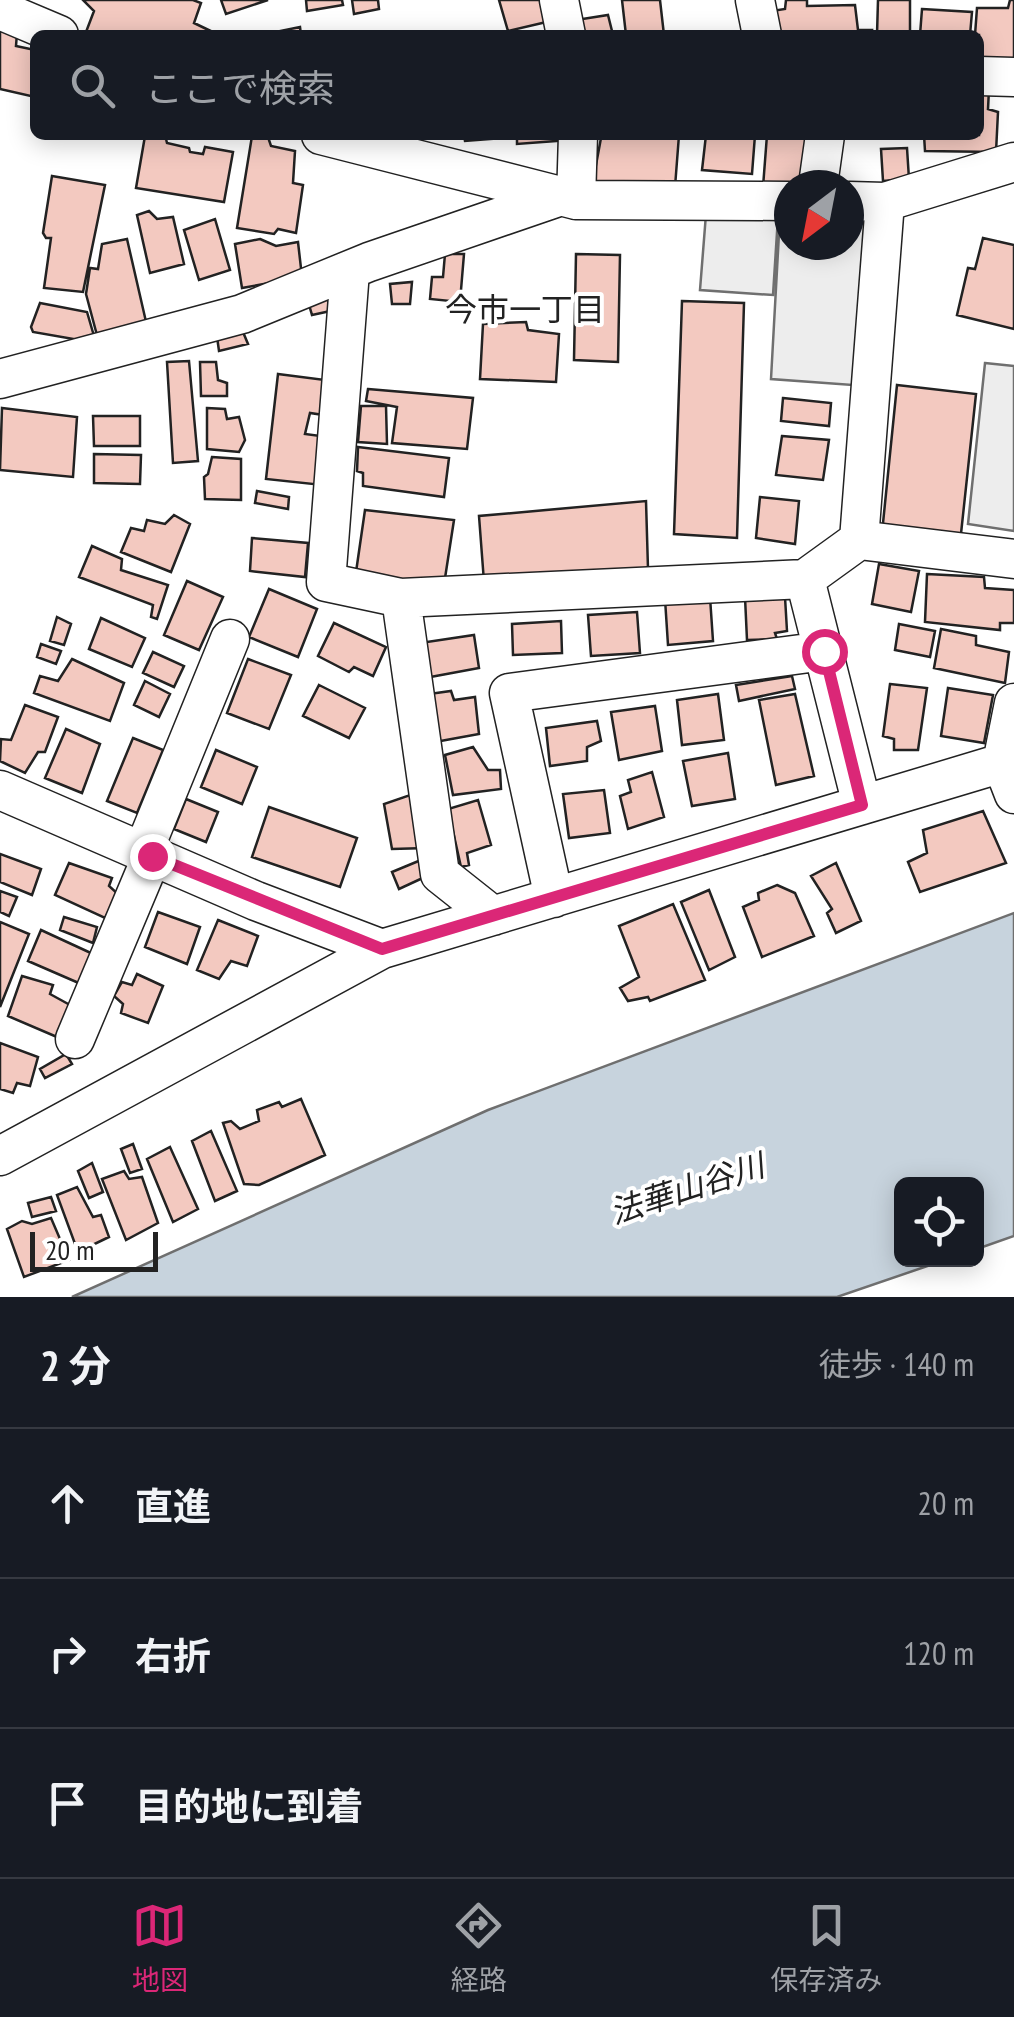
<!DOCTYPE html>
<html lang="ja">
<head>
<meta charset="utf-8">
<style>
  :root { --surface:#171b24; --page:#20242c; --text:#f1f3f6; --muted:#9ea1a6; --line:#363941; --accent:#db2777 }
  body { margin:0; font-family:"PT Sans Narrow","Noto Sans JP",sans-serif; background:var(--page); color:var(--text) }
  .controls { position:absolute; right:30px; bottom:30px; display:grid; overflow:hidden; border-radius:15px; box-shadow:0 5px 25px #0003 }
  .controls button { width:90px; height:90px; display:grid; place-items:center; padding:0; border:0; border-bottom:2px solid var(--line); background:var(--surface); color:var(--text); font:50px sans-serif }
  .compass { position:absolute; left:774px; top:170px; width:90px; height:90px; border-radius:50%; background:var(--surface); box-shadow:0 5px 25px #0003; rotate:212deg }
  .scale { position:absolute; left:30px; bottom:25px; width:128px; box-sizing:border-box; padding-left:10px; border:5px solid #222; border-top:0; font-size:28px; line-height:35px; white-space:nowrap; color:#222; -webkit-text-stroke:8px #fff; paint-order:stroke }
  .stop { position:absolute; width:30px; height:30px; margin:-22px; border:8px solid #db2777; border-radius:50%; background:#fff }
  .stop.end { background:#db2777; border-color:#fff; box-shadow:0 2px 10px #0008 }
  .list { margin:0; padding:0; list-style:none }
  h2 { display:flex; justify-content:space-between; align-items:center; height:130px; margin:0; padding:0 40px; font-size:42px }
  h2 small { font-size:32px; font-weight:400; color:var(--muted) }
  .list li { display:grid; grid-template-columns:65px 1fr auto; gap:30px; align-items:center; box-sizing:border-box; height:150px; padding:0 40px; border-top:2px solid var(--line) }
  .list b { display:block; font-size:38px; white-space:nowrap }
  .list em { font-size:32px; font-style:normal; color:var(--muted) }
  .icon { flex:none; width:55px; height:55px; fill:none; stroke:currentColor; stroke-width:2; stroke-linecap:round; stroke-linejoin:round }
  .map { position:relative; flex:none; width:1014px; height:1297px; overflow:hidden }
  .search { position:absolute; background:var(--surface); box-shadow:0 5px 25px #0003; left:30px; right:30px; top:30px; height:110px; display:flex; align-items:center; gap:25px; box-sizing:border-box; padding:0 35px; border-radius:15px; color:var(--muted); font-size:38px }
  .sheet { height:580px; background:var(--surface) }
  nav { display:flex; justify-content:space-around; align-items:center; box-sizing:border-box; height:140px; border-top:2px solid var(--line); background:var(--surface); font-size:28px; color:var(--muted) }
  nav a { display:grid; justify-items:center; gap:5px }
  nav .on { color:var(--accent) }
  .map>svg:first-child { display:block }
  .parking { fill:#ededed; stroke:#6f6f6f; stroke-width:2.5 }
  .water { fill:#c7d3dd; stroke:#6f6f6f; stroke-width:2.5 }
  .building { fill:#f3c9c0; stroke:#222; stroke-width:2.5 }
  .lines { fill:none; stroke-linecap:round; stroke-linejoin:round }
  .minor-casing { stroke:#222; stroke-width:41 }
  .minor { stroke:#fff; stroke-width:38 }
  .route { stroke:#db2777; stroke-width:12 }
  .labels { text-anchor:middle; stroke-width:8; stroke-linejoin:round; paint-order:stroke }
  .neighbourhood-label { font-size:32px; fill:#222; stroke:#fff }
  .water-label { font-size:32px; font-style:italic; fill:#222; stroke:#fff }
</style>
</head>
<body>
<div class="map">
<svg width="1014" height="1297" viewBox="0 0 1014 1297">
  <rect width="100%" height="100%" fill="#fff"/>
  <path class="parking" d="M 706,214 L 778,217 L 773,295 L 700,290 Z
    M 780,215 L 789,216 L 789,245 L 849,245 L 849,218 L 878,218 L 866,386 L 771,379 Z
    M 985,363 L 1014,366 L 1014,531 L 968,524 Z"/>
  <path class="water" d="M 1014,913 L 1014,1236 L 977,1249 L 976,1184 L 902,1184 L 902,1260 L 945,1260 L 837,1297 L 72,1297 L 488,1110 Z"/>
  <path class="building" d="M 83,0 L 193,0 L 201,3 L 194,23 L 219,35 L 93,35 L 86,32 L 94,11 Z
    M 221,0 L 268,0 L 226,14 Z
    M 306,0 L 342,0 L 343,5 L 307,11 Z
    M 352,0 L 378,0 L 379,9 L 354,14 Z
    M 499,0 L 550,0 L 555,20 L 508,31 Z
    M 622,0 L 660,0 L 664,35 L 626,35 Z
    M 786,0 L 807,0 L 807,6 L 855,5 L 858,30 L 872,30 L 871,35 L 776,35 L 772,11 L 785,9 Z
    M 878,0 L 910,0 L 910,35 L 877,35 Z
    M 1010,0 L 1014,0 L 1014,68 L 979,67 L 979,35 L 975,35 L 977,8 L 1008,8 Z
    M 922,9 L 972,12 L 970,35 L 920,35 Z
    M 608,15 L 613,35 L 579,35 L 576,20 Z
    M 300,27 L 301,35 L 261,35 Z
    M 0,31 L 17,33 L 16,46 L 35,50 L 35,97 L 0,89 Z
    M 979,88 L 989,89 L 988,109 L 998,112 L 996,152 L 925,151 L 924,135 L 979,135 Z
    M 464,135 L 502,135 L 502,138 L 465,141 Z
    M 517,135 L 569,135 L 569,140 L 517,144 Z
    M 613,135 L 679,135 L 675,187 L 593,181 L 601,138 Z
    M 706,135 L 755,135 L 752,174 L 702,170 Z
    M 767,135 L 817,135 L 812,185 L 763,187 Z
    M 145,136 L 166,139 L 167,143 L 189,148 L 190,152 L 203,154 L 205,147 L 233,152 L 224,202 L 136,188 Z
    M 252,136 L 268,137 L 271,146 L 295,151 L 293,183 L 303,185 L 296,233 L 278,229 L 274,234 L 237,228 Z
    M 907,148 L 909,179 L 883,181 L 881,149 Z
    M 52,176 L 105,185 L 83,292 L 44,288 L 51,238 L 46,238 L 43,233 Z
    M 149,211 L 157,219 L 173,217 L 184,264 L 150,273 L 137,215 Z
    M 215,219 L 230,270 L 199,280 L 184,230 Z
    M 983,238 L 1014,245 L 1014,329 L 957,315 L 968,268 L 975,269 Z
    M 127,239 L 147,326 L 98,339 L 86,294 L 90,268 L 98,269 L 102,244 Z
    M 260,239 L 276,246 L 298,242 L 302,277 L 242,288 L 235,244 Z
    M 445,254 L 464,254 L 460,302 L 430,299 L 432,277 L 443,277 Z
    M 576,254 L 620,255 L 618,362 L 574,360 Z
    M 412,282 L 410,304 L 392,304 L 390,284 Z
    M 331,294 L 335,310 L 312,315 L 308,301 Z
    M 682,301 L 744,303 L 737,538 L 674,534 Z
    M 40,303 L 87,312 L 94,336 L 79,340 L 33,332 L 31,327 Z
    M 526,322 L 528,330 L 559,334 L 556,382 L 480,379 L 483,324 Z
    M 243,332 L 248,344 L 219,351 L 217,337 Z
    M 189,361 L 198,461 L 173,463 L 167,362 Z
    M 200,362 L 216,362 L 218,380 L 227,383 L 227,396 L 201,396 Z
    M 278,374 L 333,381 L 330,416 L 310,413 L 305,434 L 328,437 L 322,485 L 266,479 Z
    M 897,385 L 976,394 L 960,543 L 882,533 Z
    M 368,389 L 473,398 L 467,449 L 392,443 L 397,407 L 366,401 Z
    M 783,398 L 831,403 L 829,426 L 781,421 Z
    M 361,406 L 386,406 L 387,444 L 358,442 Z
    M 2,408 L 77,417 L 73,477 L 0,470 Z
    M 207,408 L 225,409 L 227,419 L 239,417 L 245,440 L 239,452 L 207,449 Z
    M 93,416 L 140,416 L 140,446 L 94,446 Z
    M 782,436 L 829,440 L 823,480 L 776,475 Z
    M 358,447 L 449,458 L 444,497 L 363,486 L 363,473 L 357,471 Z
    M 94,454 L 141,455 L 140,484 L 94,483 Z
    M 212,457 L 241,459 L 241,500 L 205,499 L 204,477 L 208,474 Z
    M 257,491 L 289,497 L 288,509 L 255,503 Z
    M 760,497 L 799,501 L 795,544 L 756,538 Z
    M 646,501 L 648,569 L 484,582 L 479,516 Z
    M 365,510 L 454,520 L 443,591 L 355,579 Z
    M 174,515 L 190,524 L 171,572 L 121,552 L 131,528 L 144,531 L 147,520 L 165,524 Z
    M 252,538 L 308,543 L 305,577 L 250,571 Z
    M 92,546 L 122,559 L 121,570 L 168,585 L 157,619 L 151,617 L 153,605 L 79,577 Z
    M 879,564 L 919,571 L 911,612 L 872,604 Z
    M 927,574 L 984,577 L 985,588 L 1014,590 L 1014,623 L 1000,623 L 1000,630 L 925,622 Z
    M 187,581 L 223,597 L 199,650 L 164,635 Z
    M 269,589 L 317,609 L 298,657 L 249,637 Z
    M 710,597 L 713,641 L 668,645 L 665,599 Z
    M 745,597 L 785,597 L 787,631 L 775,633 L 777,639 L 747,640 Z
    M 637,612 L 640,653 L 591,656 L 588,615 Z
    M 57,617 L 71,624 L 64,645 L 50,641 Z
    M 101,618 L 145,638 L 132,667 L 89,649 Z
    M 561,621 L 562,653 L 513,655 L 512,624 Z
    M 334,623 L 386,647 L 373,676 L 354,667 L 349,672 L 318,656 Z
    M 899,624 L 935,631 L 930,657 L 895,650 Z
    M 941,629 L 976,636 L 976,645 L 1009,652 L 1005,683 L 934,668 Z
    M 474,635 L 479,668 L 425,678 L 420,643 Z
    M 41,644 L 61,651 L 56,664 L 37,657 Z
    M 153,652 L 184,666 L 174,687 L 143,673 Z
    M 72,659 L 124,683 L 110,721 L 34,693 L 40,676 L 58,681 Z
    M 248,659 L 291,675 L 269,729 L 227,713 Z
    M 792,676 L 795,689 L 739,701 L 736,685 Z
    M 145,681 L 170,694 L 159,717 L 134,705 Z
    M 890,684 L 927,688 L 918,750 L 894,750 L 894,739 L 883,736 Z
    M 319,685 L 365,708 L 349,738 L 303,716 Z
    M 948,688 L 993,695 L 984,743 L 941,736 Z
    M 451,691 L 454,700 L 475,697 L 479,734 L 435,742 L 429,694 Z
    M 718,694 L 724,740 L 682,745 L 677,700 Z
    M 795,694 L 814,776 L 776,785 L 759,700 Z
    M 25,705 L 58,717 L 45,752 L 38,752 L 25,773 L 0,761 L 1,739 L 11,740 Z
    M 655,706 L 662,751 L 619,760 L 611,712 Z
    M 597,721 L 601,741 L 587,747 L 587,761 L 550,766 L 546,728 Z
    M 66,729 L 100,744 L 82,793 L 45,778 Z
    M 133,738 L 163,750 L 137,813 L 107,801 Z
    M 473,747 L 488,770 L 500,770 L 501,789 L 453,795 L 445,755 Z
    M 216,750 L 257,767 L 242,804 L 201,787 Z
    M 728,753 L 735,799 L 692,806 L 683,761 Z
    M 652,772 L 664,817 L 628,829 L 620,796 L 631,792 L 628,780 Z
    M 604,790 L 610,833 L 569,838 L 563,794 Z
    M 413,794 L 427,848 L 392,849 L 384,804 Z
    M 186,799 L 218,812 L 206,842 L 174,829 Z
    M 478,800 L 491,845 L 467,853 L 469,865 L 461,867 L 448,809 Z
    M 269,807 L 357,838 L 340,887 L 252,857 Z
    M 983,811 L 1006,863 L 920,892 L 908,862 L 927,853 L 923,830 Z
    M 0,854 L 41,869 L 32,895 L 0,882 Z
    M 421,860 L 427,876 L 399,889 L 392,872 Z
    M 69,863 L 112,878 L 109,886 L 119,895 L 105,918 L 55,895 Z
    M 836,863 L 861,921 L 836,933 L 827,913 L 832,909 L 811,876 Z
    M 777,885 L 795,893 L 814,936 L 762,957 L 743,907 L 759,900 L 758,893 Z
    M 709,890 L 735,957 L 709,970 L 681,902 Z
    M 0,891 L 17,897 L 9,916 L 0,912 Z
    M 673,904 L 705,980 L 650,1001 L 648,997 L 628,1001 L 620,988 L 639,977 L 619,926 Z
    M 158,912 L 200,927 L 187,964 L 145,947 Z
    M 64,917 L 97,927 L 93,943 L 60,930 Z
    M 218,920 L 258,936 L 247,966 L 231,961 L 219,979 L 197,970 Z
    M 0,922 L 29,934 L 0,1007 Z
    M 41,930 L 93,954 L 81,984 L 28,961 Z
    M 137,974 L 163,986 L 148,1023 L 121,1013 L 123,1004 L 114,996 L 122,982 L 132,985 Z
    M 22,976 L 53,985 L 50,994 L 70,1005 L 57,1037 L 8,1016 Z
    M 0,1043 L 38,1057 L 30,1086 L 17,1083 L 13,1093 L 0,1089 Z
    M 66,1054 L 72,1064 L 45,1078 L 40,1069 Z
    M 301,1099 L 325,1155 L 259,1185 L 244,1184 L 223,1123 L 231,1121 L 240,1129 L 259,1121 L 257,1110 L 279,1102 L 282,1107 Z
    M 211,1131 L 237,1191 L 215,1201 L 192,1141 Z
    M 133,1144 L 142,1169 L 130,1173 L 121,1149 Z
    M 170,1147 L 198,1209 L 173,1222 L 147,1159 Z
    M 92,1163 L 103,1192 L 89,1198 L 78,1171 Z
    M 124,1171 L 129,1179 L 142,1177 L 158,1223 L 126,1240 L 102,1179 Z
    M 77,1187 L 93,1217 L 101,1215 L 109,1237 L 78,1252 L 57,1195 Z
    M 51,1197 L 56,1211 L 32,1217 L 28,1203 Z
    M 51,1218 L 69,1260 L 24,1277 L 7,1229 L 22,1221 L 32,1224 Z"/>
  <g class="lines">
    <g class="minor-casing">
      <path id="minor" d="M 559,0 L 566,35
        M 755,0 L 762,35
        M 0,10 L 59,35
        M 979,76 L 1014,77
        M 321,135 L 576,200 L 789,201
        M 818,185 L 825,135
        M 576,200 L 578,135
        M 849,201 L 885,202 L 1014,162
        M 350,271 L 326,582 L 401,598 L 805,579 L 859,540 L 885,202
        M 0,379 L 242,314 L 369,262 L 561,196
        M 859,540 L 1014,559
        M 805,579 L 862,805
        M 401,598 L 440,874 L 493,916
        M 1014,703 L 1002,763 L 1014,794
        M 0,790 L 256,901 L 382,949
        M 143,852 L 230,639
        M 554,898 L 509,693 L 824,651
        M 75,1039 L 152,856
        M 0,1156 L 382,949 L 1002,763 L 1014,755"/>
    </g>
    <use href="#minor" class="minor"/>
  </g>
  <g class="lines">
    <path class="route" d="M 152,856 L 382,949 L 862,805 L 824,651"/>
  </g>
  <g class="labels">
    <g class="neighbourhood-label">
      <text x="525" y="321">今市一丁目</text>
    </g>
    <g class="water-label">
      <text transform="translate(687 1189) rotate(-18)" y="11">法華山谷川</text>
    </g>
  </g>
</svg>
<div class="controls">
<button><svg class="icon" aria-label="locate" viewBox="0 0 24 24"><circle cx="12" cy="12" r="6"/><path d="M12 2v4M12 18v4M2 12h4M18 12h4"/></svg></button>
</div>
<svg class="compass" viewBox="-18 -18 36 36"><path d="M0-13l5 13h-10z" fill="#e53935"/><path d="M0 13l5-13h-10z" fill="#9ea1a6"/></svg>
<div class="scale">20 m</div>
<div class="stop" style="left:824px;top:651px"></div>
<div class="stop end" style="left:152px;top:856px"></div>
<div class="search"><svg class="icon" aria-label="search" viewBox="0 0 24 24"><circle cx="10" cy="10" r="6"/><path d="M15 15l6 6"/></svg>ここで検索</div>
</div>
<section class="sheet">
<h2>2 分<small>徒歩 · 140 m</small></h2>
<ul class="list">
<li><svg class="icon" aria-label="ahead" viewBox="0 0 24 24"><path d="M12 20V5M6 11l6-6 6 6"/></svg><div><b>直進</b></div><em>20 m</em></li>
<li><svg class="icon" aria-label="right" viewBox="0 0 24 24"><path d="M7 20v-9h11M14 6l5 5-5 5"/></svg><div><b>右折</b></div><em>120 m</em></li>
<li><svg class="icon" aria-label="arrive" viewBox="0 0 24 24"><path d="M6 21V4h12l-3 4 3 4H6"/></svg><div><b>目的地に到着</b></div></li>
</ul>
</section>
<nav>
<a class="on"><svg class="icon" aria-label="map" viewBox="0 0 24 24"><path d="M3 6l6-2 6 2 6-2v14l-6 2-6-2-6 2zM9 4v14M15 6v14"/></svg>地図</a>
<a><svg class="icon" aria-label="directions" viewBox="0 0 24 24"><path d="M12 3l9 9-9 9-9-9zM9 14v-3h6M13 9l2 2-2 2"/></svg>経路</a>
<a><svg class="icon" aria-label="saved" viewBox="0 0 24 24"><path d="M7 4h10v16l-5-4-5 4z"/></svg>保存済み</a>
</nav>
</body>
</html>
